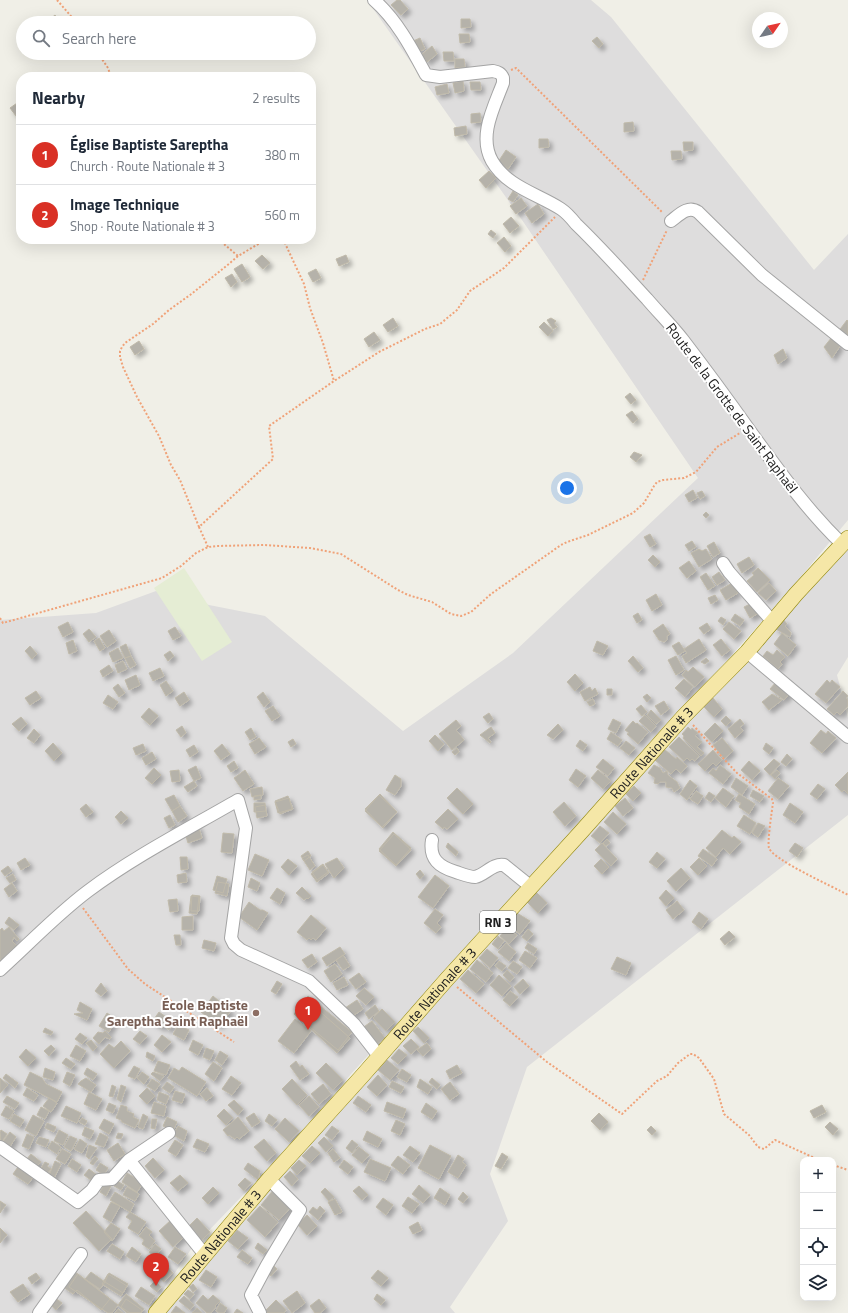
<!DOCTYPE html>
<html lang="en">
<head>
<meta charset="utf-8">
<style>
  :root { --surface:#fff; --page:#f6f6f7; --text:#1f2937; --muted:#747a83; --line:#e0e1e3; --accent:#d93025 }
  body { margin:0; font-family:"Titillium Web",sans-serif; background:var(--page); color:var(--text) }
  .controls { position:absolute; right:12px; bottom:12px; display:grid; overflow:hidden; border-radius:8px; box-shadow:0 4px 16px #0002 }
  .controls button { width:36px; height:36px; display:grid; place-items:center; padding:0; border:0; border-bottom:1px solid var(--line); background:var(--surface); color:var(--text); font:20px sans-serif }
  .compass { position:absolute; left:752px; top:12px; width:36px; height:36px; border-radius:50%; background:var(--surface); box-shadow:0 4px 16px #0002; rotate:56deg }
  .you { position:absolute; left:567px; top:488px; width:14px; height:14px; margin:-10px; border:3px solid #fff; border-radius:50%; background:#1a73e8; box-shadow:0 0 0 6px #1a73e833 }
  .badge { display:grid; place-items:center; width:26px; height:26px; border-radius:50%; background:var(--accent); color:#fff; font-size:13px; font-weight:700 }
  .pin { position:absolute; translate:-50% -33px; filter:drop-shadow(0 1px 2px #0008) }
  .pin::after { content:''; position:absolute; top:21px; width:14px; height:12px; background:inherit; clip-path:polygon(0 0,100% 0,50% 100%) }
  .list { margin:0; padding:0; list-style:none }
  h2 { display:flex; justify-content:space-between; align-items:center; height:52px; margin:0; padding:0 16px; font-size:17px }
  h2 small { font-size:13px; font-weight:400; color:var(--muted) }
  .list li { display:grid; grid-template-columns:26px 1fr auto; gap:12px; align-items:center; box-sizing:border-box; height:60px; padding:0 16px; border-top:1px solid var(--line) }
  .list b { display:block; font-size:15px; white-space:nowrap }
  .list p { margin:0; font-size:13px; white-space:nowrap; color:var(--muted) }
  .list em { font-size:13px; font-style:normal; color:var(--muted) }
  .icon { flex:none; width:22px; height:22px; fill:none; stroke:currentColor; stroke-width:2; stroke-linecap:round; stroke-linejoin:round }
  .map { position:relative; flex:none; width:848px; height:1313px; overflow:hidden }
  .search { position:absolute; background:var(--surface); box-shadow:0 4px 16px #0002; left:16px; top:16px; width:300px; height:44px; display:flex; align-items:center; gap:10px; box-sizing:border-box; padding:0 14px; border-radius:22px; color:var(--muted); font-size:15px }
  .panel { position:absolute; background:var(--surface); box-shadow:0 4px 16px #0002; left:16px; top:72px; width:300px; height:172px; border-radius:16px }
  .map>svg:first-child { display:block }
  .residential { fill:#dedddd }
  .farmland { fill:#e5edd4 }
  .building { fill:#b5b2aa; stroke:#c0baaa; filter:url(#shadow) }
  .lines { fill:none; stroke-linecap:round; stroke-linejoin:round }
  .minor-casing { stroke:#a4a4a4; stroke-width:14 }
  .major-casing { stroke:#90860b; stroke-width:16 }
  .path { stroke:#f0a278; stroke-width:2; stroke-dasharray:2 2; stroke-linecap:butt }
  .minor { stroke:#fff; stroke-width:12 }
  .major { stroke:#f5e7a7; stroke-width:15 }
  .education-dot { fill:#8d6e63; stroke:#fff; stroke-width:1.5 }
  .labels { text-anchor:middle; stroke-width:4; stroke-linejoin:round; paint-order:stroke }
  .shield { fill:#fff; stroke:#636363; stroke-width:1 }
  .shield-label { font-size:13px; font-weight:bold; fill:#202020 }
  .street-label { font-size:14px; fill:#202020; stroke:#fff }
  .education-label { font-size:14px; font-weight:bold; fill:#785e54; stroke:#fff; text-anchor:end }
</style>
</head>
<body>
<div class="map">
<svg width="848" height="1313" viewBox="0 0 848 1313">
  <defs>
    <filter id="shadow"><feDropShadow dx="3.5" dy="3.5" stdDeviation="2" flood-color="#0004"/></filter>
  </defs>
  <rect width="100%" height="100%" fill="#f0efe7"/>
  <path class="residential" d="M 367,0 L 591,0 L 611,17 L 814,270 L 848,234 L 848,520 L 784,597 L 548,859 L 351,1074 L 296,1140 L 192,1248 L 147,1313 L 0,1313 L 0,620 L 96,613 L 156,591 L 209,605 L 265,616 L 403,731 L 513,653 L 698,478 L 522,220 Z
    M 848,539 L 848,657 L 837,675 L 848,718 L 848,815 L 527,1067 L 490,1174 L 508,1221 L 450,1307 L 455,1313 L 163,1313 L 188,1281 Z"/>
  <path class="farmland" d="M 184,568 L 232,642 L 202,661 L 154,588 Z"/>
  <path class="building" d="M 397,0 L 400,0 L 408,9 L 401,15 L 391,5 Z
    M 55,15 L 61,23 L 51,23 L 49,20 Z
    M 461,19 L 470,19 L 471,27 L 461,28 Z
    M 459,34 L 469,34 L 470,42 L 460,43 Z
    M 597,37 L 603,44 L 599,48 L 592,41 Z
    M 420,38 L 425,49 L 418,52 L 413,41 Z
    M 432,46 L 437,54 L 427,62 L 421,55 Z
    M 443,52 L 453,52 L 454,61 L 444,61 Z
    M 455,59 L 464,59 L 465,67 L 455,68 Z
    M 463,81 L 464,91 L 455,93 L 453,83 Z
    M 470,82 L 480,82 L 481,90 L 471,90 Z
    M 447,84 L 449,93 L 437,95 L 435,87 Z
    M 20,101 L 21,103 L 21,112 L 16,116 L 10,108 Z
    M 480,113 L 481,122 L 471,123 L 471,114 Z
    M 633,122 L 634,131 L 624,132 L 624,123 Z
    M 466,126 L 467,134 L 455,136 L 454,128 Z
    M 539,139 L 548,139 L 549,147 L 539,148 Z
    M 683,142 L 693,142 L 693,150 L 684,151 Z
    M 506,150 L 516,157 L 508,169 L 498,162 Z
    M 671,151 L 681,151 L 682,159 L 672,160 Z
    M 489,171 L 496,178 L 486,188 L 479,180 Z
    M 513,191 L 518,195 L 513,202 L 508,199 Z
    M 521,198 L 527,206 L 516,214 L 510,206 Z
    M 538,204 L 544,214 L 532,223 L 525,213 Z
    M 511,217 L 519,226 L 510,233 L 503,224 Z
    M 491,230 L 496,234 L 493,238 L 488,234 Z
    M 504,237 L 511,246 L 505,252 L 497,243 Z
    M 262,255 L 270,263 L 263,269 L 255,261 Z
    M 346,255 L 349,262 L 339,266 L 336,259 Z
    M 242,264 L 250,277 L 242,282 L 234,269 Z
    M 316,269 L 321,278 L 313,282 L 308,273 Z
    M 232,274 L 237,282 L 231,287 L 225,278 Z
    M 393,318 L 398,326 L 388,332 L 383,325 Z
    M 551,318 L 556,321 L 554,323 L 557,327 L 553,329 L 547,320 Z
    M 847,320 L 848,321 L 848,337 L 838,332 Z
    M 544,322 L 553,331 L 548,336 L 539,327 Z
    M 374,332 L 380,340 L 369,347 L 364,339 Z
    M 832,337 L 840,346 L 832,358 L 824,347 Z
    M 139,341 L 144,349 L 135,355 L 130,347 Z
    M 783,349 L 787,358 L 778,364 L 774,355 Z
    M 630,393 L 636,400 L 631,404 L 625,397 Z
    M 632,411 L 638,419 L 633,423 L 626,415 Z
    M 634,452 L 642,455 L 636,462 L 630,457 Z
    M 693,490 L 697,498 L 689,502 L 685,495 Z
    M 702,491 L 705,496 L 700,499 L 697,493 Z
    M 706,512 L 709,515 L 706,518 L 703,515 Z
    M 650,534 L 656,544 L 650,547 L 644,537 Z
    M 692,541 L 696,547 L 689,551 L 685,545 Z
    M 714,542 L 720,553 L 713,557 L 707,546 Z
    M 699,549 L 702,551 L 706,549 L 712,559 L 699,567 L 691,553 Z
    M 653,555 L 660,562 L 655,567 L 648,560 Z
    M 749,557 L 754,565 L 742,573 L 737,564 Z
    M 689,561 L 696,571 L 687,578 L 679,568 Z
    M 758,568 L 770,580 L 757,592 L 747,581 L 754,575 L 752,573 Z
    M 719,572 L 725,580 L 717,585 L 712,577 Z
    M 706,573 L 715,586 L 708,590 L 700,577 Z
    M 732,583 L 738,593 L 726,600 L 720,590 Z
    M 769,583 L 776,591 L 766,600 L 758,593 Z
    M 656,594 L 662,605 L 652,611 L 646,600 Z
    M 715,595 L 718,600 L 711,604 L 708,598 Z
    M 754,602 L 759,613 L 750,618 L 744,607 Z
    M 638,613 L 642,620 L 637,623 L 633,616 Z
    M 735,614 L 744,620 L 740,626 L 731,620 Z
    M 721,617 L 726,620 L 723,625 L 718,621 Z
    M 783,619 L 787,624 L 785,626 L 791,633 L 790,637 L 774,628 Z
    M 68,622 L 73,632 L 63,637 L 58,627 Z
    M 729,622 L 741,631 L 734,639 L 723,629 Z
    M 707,623 L 711,629 L 704,634 L 699,628 Z
    M 663,624 L 670,634 L 667,636 L 667,640 L 664,642 L 659,640 L 653,631 Z
    M 175,627 L 181,636 L 173,640 L 168,631 Z
    M 89,629 L 96,637 L 89,642 L 83,634 Z
    M 109,630 L 116,641 L 107,647 L 100,636 Z
    M 782,633 L 796,645 L 788,656 L 774,644 Z
    M 99,638 L 105,648 L 100,651 L 94,641 Z
    M 699,639 L 706,650 L 686,663 L 682,656 L 687,653 L 684,649 Z
    M 721,639 L 730,650 L 722,656 L 713,645 Z
    M 73,640 L 77,651 L 69,654 L 66,643 Z
    M 597,641 L 608,646 L 603,655 L 593,651 Z
    M 679,642 L 685,651 L 678,655 L 672,646 Z
    M 126,644 L 131,656 L 125,658 L 120,647 Z
    M 30,646 L 37,654 L 32,659 L 25,651 Z
    M 118,648 L 123,658 L 113,662 L 109,653 Z
    M 777,650 L 785,657 L 780,662 L 782,664 L 778,669 L 763,656 L 767,651 L 773,655 Z
    M 170,651 L 174,656 L 168,661 L 164,655 Z
    M 131,656 L 136,665 L 130,668 L 125,658 Z
    M 633,656 L 643,668 L 638,672 L 628,661 Z
    M 676,656 L 684,670 L 676,675 L 668,660 Z
    M 706,658 L 709,661 L 705,664 L 701,662 Z
    M 123,661 L 127,669 L 118,673 L 115,665 Z
    M 109,665 L 113,671 L 103,677 L 100,671 Z
    M 693,667 L 704,677 L 695,687 L 682,675 L 686,670 L 688,672 Z
    M 160,668 L 164,676 L 153,681 L 149,673 Z
    M 575,674 L 583,683 L 575,691 L 567,682 Z
    M 136,675 L 140,685 L 129,690 L 125,680 Z
    M 684,679 L 693,687 L 685,697 L 675,688 Z
    M 827,680 L 830,683 L 832,680 L 840,687 L 826,703 L 815,694 Z
    M 166,681 L 173,691 L 166,696 L 160,685 Z
    M 776,682 L 791,692 L 784,700 L 770,689 Z
    M 118,684 L 125,693 L 119,697 L 113,688 Z
    M 590,687 L 592,691 L 595,688 L 598,694 L 585,701 L 580,692 Z
    M 607,689 L 612,689 L 612,695 L 607,695 Z
    M 36,691 L 41,698 L 30,705 L 25,698 Z
    M 843,691 L 848,696 L 846,698 L 848,700 L 848,706 L 840,715 L 837,712 L 834,715 L 827,709 Z
    M 184,692 L 189,700 L 180,706 L 175,698 Z
    M 263,692 L 270,702 L 264,707 L 257,697 Z
    M 647,694 L 651,698 L 647,702 L 643,697 Z
    M 772,694 L 782,700 L 769,710 L 762,702 Z
    M 108,695 L 118,702 L 113,709 L 103,703 Z
    M 713,698 L 722,709 L 714,717 L 704,707 Z
    M 593,699 L 595,704 L 590,706 L 587,702 Z
    M 664,701 L 669,709 L 661,715 L 655,706 Z
    M 641,705 L 647,712 L 642,716 L 636,709 Z
    M 273,706 L 280,716 L 272,721 L 265,711 Z
    M 149,708 L 158,716 L 150,725 L 141,717 Z
    M 651,710 L 661,720 L 656,724 L 647,715 Z
    M 489,713 L 493,719 L 488,723 L 483,717 Z
    M 645,715 L 656,726 L 651,732 L 639,721 Z
    M 726,716 L 731,721 L 726,726 L 721,721 Z
    M 21,717 L 27,724 L 19,731 L 12,724 Z
    M 613,719 L 621,723 L 616,733 L 608,729 Z
    M 740,719 L 744,724 L 740,727 L 743,731 L 735,738 L 728,729 Z
    M 456,720 L 461,726 L 456,730 L 464,740 L 452,750 L 439,734 Z
    M 633,721 L 636,724 L 637,723 L 648,732 L 638,744 L 627,734 L 629,733 L 625,730 Z
    M 715,723 L 723,731 L 712,742 L 704,734 Z
    M 558,724 L 563,730 L 553,739 L 547,735 Z
    M 182,726 L 186,733 L 181,737 L 176,730 Z
    M 491,727 L 495,733 L 488,738 L 491,742 L 490,743 L 480,735 Z
    M 688,727 L 691,730 L 692,728 L 698,733 L 695,736 L 702,742 L 697,747 L 704,753 L 701,756 L 683,738 L 684,736 L 682,734 Z
    M 251,728 L 256,737 L 250,740 L 245,732 Z
    M 34,729 L 40,735 L 34,743 L 27,738 Z
    M 821,730 L 826,734 L 828,731 L 836,738 L 822,753 L 810,743 Z
    M 611,732 L 622,740 L 618,746 L 607,739 Z
    M 435,735 L 444,744 L 438,751 L 429,741 Z
    M 679,737 L 699,756 L 695,761 L 692,759 L 690,761 L 687,758 L 684,761 L 669,747 Z
    M 259,738 L 266,747 L 255,754 L 249,744 Z
    M 722,738 L 733,751 L 724,759 L 713,745 Z
    M 293,739 L 296,744 L 291,747 L 288,742 Z
    M 580,740 L 587,745 L 583,751 L 576,746 Z
    M 626,741 L 635,748 L 629,755 L 620,748 Z
    M 53,743 L 62,753 L 54,761 L 45,751 Z
    M 766,743 L 773,748 L 769,754 L 763,749 Z
    M 143,744 L 146,751 L 136,755 L 133,748 Z
    M 222,744 L 230,754 L 221,760 L 214,751 Z
    M 194,745 L 198,752 L 190,757 L 186,750 Z
    M 457,748 L 459,752 L 455,755 L 452,752 Z
    M 664,749 L 676,759 L 677,757 L 687,766 L 681,773 L 676,769 L 671,774 L 655,760 Z
    M 713,750 L 722,760 L 716,766 L 713,763 L 705,771 L 698,764 Z
    M 152,752 L 156,759 L 146,765 L 142,758 Z
    M 787,754 L 792,759 L 786,766 L 781,762 Z
    M 603,759 L 614,768 L 608,776 L 596,767 Z
    M 774,759 L 780,764 L 770,775 L 764,769 Z
    M 234,761 L 238,768 L 231,772 L 227,766 Z
    M 749,761 L 760,771 L 752,780 L 741,770 Z
    M 654,765 L 660,768 L 663,773 L 667,771 L 668,775 L 677,782 L 680,788 L 674,792 L 672,788 L 666,787 L 666,782 L 660,782 L 658,784 L 654,783 L 655,778 L 648,773 Z
    M 720,765 L 731,774 L 723,784 L 709,773 L 713,768 L 716,771 Z
    M 196,766 L 201,778 L 194,781 L 188,770 Z
    M 154,768 L 161,775 L 152,784 L 145,778 Z
    M 576,769 L 586,776 L 578,787 L 569,780 Z
    M 179,770 L 180,781 L 172,782 L 170,771 Z
    M 245,770 L 254,784 L 243,791 L 234,778 Z
    M 598,770 L 611,781 L 603,789 L 591,778 Z
    M 777,770 L 780,773 L 775,779 L 771,775 Z
    M 848,772 L 848,794 L 844,790 L 842,792 L 835,785 Z
    M 395,775 L 401,779 L 401,786 L 395,795 L 386,790 Z
    M 736,778 L 748,786 L 742,795 L 731,787 Z
    M 778,778 L 789,786 L 778,799 L 768,791 Z
    M 690,780 L 697,786 L 687,800 L 680,794 Z
    M 194,781 L 197,786 L 188,792 L 184,787 Z
    M 818,784 L 825,789 L 817,799 L 810,794 Z
    M 634,786 L 641,793 L 633,801 L 626,794 Z
    M 262,787 L 263,795 L 252,797 L 250,789 Z
    M 457,788 L 473,804 L 463,814 L 447,798 Z
    M 723,788 L 734,796 L 726,807 L 715,798 Z
    M 753,790 L 764,796 L 760,802 L 750,796 Z
    M 696,791 L 703,796 L 698,804 L 690,799 Z
    M 709,792 L 715,796 L 711,802 L 705,798 Z
    M 380,794 L 397,812 L 382,827 L 365,809 Z
    M 739,794 L 755,804 L 749,814 L 739,807 L 741,803 L 735,800 Z
    M 174,795 L 180,806 L 172,811 L 165,799 Z
    M 261,795 L 261,799 L 254,800 L 254,796 Z
    M 379,795 L 397,812 L 383,828 L 365,811 Z
    M 288,796 L 293,809 L 280,814 L 275,801 Z
    M 289,798 L 292,809 L 278,813 L 275,802 Z
    M 625,798 L 633,808 L 623,816 L 615,806 Z
    M 564,802 L 576,816 L 565,826 L 553,812 Z
    M 254,803 L 265,803 L 266,811 L 254,812 Z
    M 790,803 L 803,812 L 795,823 L 783,815 Z
    M 86,804 L 93,812 L 86,817 L 80,809 Z
    M 265,805 L 267,816 L 257,818 L 255,807 Z
    M 180,806 L 187,816 L 178,822 L 172,811 Z
    M 448,809 L 458,819 L 447,829 L 444,827 L 443,829 L 435,822 Z
    M 121,811 L 128,818 L 121,824 L 115,817 Z
    M 613,812 L 626,824 L 617,834 L 604,822 Z
    M 170,815 L 175,825 L 169,828 L 164,818 Z
    M 744,815 L 756,823 L 750,834 L 737,826 Z
    M 758,823 L 765,826 L 758,837 L 752,833 Z
    M 198,825 L 202,838 L 188,843 L 184,830 Z
    M 600,826 L 609,833 L 600,843 L 591,836 Z
    M 722,830 L 732,838 L 734,836 L 741,842 L 730,854 L 723,848 L 716,857 L 706,848 Z
    M 393,832 L 411,848 L 396,865 L 379,849 Z
    M 223,833 L 234,834 L 232,853 L 221,852 Z
    M 394,834 L 411,850 L 396,866 L 379,851 Z
    M 607,839 L 610,843 L 606,846 L 603,843 Z
    M 448,843 L 458,852 L 456,856 L 446,847 Z
    M 602,843 L 617,859 L 611,866 L 595,850 Z
    M 795,843 L 803,848 L 797,857 L 789,851 Z
    M 703,849 L 717,859 L 712,866 L 698,856 Z
    M 308,851 L 311,856 L 304,861 L 301,856 Z
    M 657,852 L 665,859 L 657,868 L 649,862 Z
    M 255,854 L 269,860 L 262,876 L 248,870 Z
    M 308,855 L 315,866 L 310,870 L 302,858 Z
    M 180,857 L 187,857 L 188,869 L 181,870 Z
    M 25,858 L 30,865 L 21,870 L 17,863 Z
    M 337,858 L 344,868 L 334,878 L 325,864 Z
    M 699,858 L 707,866 L 698,875 L 690,867 Z
    M 288,859 L 297,866 L 289,875 L 281,867 Z
    M 601,859 L 609,867 L 602,874 L 594,866 Z
    M 323,864 L 328,872 L 317,880 L 312,872 Z
    M 323,865 L 329,873 L 317,882 L 311,874 Z
    M 8,866 L 12,871 L 5,876 L 1,871 Z
    M 681,868 L 690,878 L 676,891 L 667,881 Z
    M 420,870 L 424,875 L 420,879 L 416,874 Z
    M 186,873 L 187,882 L 178,883 L 177,875 Z
    M 13,874 L 16,880 L 10,883 L 6,878 Z
    M 435,875 L 449,886 L 433,908 L 418,897 Z
    M 217,876 L 227,879 L 223,893 L 213,890 Z
    M 251,878 L 260,883 L 257,891 L 248,887 Z
    M 218,882 L 229,884 L 227,896 L 215,893 Z
    M 12,883 L 17,891 L 9,897 L 4,889 Z
    M 302,887 L 311,896 L 308,899 L 307,898 L 304,900 L 296,893 Z
    M 277,888 L 285,893 L 280,904 L 270,898 Z
    M 666,890 L 674,898 L 666,906 L 659,898 Z
    M 536,892 L 547,903 L 538,913 L 527,902 Z
    M 192,895 L 200,896 L 199,911 L 191,911 Z
    M 191,896 L 199,897 L 197,914 L 189,913 Z
    M 177,899 L 178,911 L 170,912 L 168,900 Z
    M 677,901 L 684,910 L 673,919 L 666,910 Z
    M 249,902 L 260,910 L 263,910 L 268,913 L 257,930 L 239,917 Z
    M 435,909 L 443,915 L 437,923 L 441,927 L 436,933 L 424,923 Z
    M 699,912 L 708,919 L 701,929 L 692,922 Z
    M 517,913 L 530,921 L 520,934 L 508,926 Z
    M 311,915 L 326,928 L 316,940 L 313,938 L 311,940 L 309,938 L 307,940 L 297,932 Z
    M 193,916 L 193,930 L 182,930 L 182,917 Z
    M 9,917 L 19,925 L 14,930 L 5,923 Z
    M 9,927 L 19,939 L 17,941 L 14,937 L 12,941 L 18,947 L 1,961 L 0,959 L 0,930 L 2,928 L 4,931 Z
    M 508,927 L 517,935 L 509,944 L 500,936 Z
    M 528,929 L 533,934 L 527,941 L 522,937 Z
    M 729,931 L 735,937 L 725,945 L 720,939 Z
    M 174,935 L 180,935 L 181,945 L 176,945 Z
    M 498,936 L 504,941 L 498,949 L 492,944 Z
    M 204,940 L 216,943 L 214,951 L 202,948 Z
    M 506,943 L 516,952 L 509,961 L 498,952 Z
    M 528,943 L 537,949 L 534,954 L 525,948 Z
    M 340,947 L 345,954 L 327,966 L 322,958 Z
    M 487,949 L 498,958 L 490,968 L 479,958 Z
    M 525,951 L 537,958 L 530,968 L 519,960 Z
    M 312,954 L 317,962 L 308,968 L 302,960 Z
    M 343,955 L 350,966 L 343,970 L 336,960 Z
    M 617,957 L 631,963 L 626,975 L 611,969 Z
    M 477,960 L 493,973 L 486,982 L 470,969 Z
    M 499,961 L 506,966 L 502,971 L 495,966 Z
    M 513,961 L 522,967 L 517,974 L 508,968 Z
    M 335,964 L 342,974 L 331,982 L 324,971 Z
    M 468,970 L 484,984 L 476,993 L 460,979 Z
    M 507,970 L 514,977 L 510,982 L 503,975 Z
    M 359,973 L 366,982 L 356,989 L 349,980 Z
    M 499,975 L 511,986 L 502,996 L 490,985 Z
    M 344,977 L 348,985 L 337,990 L 333,983 Z
    M 523,979 L 529,986 L 520,994 L 514,987 Z
    M 277,981 L 282,984 L 276,994 L 271,991 Z
    M 101,983 L 107,991 L 101,996 L 95,991 Z
    M 364,988 L 374,997 L 366,1005 L 356,996 Z
    M 510,991 L 518,997 L 510,1006 L 503,1000 Z
    M 213,996 L 231,1011 L 219,1026 L 201,1012 Z
    M 308,996 L 352,1032 L 338,1050 L 294,1014 Z
    M 357,1000 L 363,1009 L 351,1017 L 345,1008 Z
    M 308,1001 L 350,1038 L 337,1053 L 295,1015 Z
    M 80,1002 L 92,1009 L 87,1020 L 74,1014 L 83,1013 L 77,1010 Z
    M 375,1005 L 379,1011 L 369,1019 L 365,1013 Z
    M 382,1009 L 395,1022 L 386,1031 L 373,1018 Z
    M 159,1012 L 169,1019 L 162,1028 L 152,1022 Z
    M 107,1013 L 116,1019 L 109,1032 L 99,1026 Z
    M 295,1019 L 311,1031 L 294,1053 L 278,1041 Z
    M 170,1021 L 174,1024 L 169,1030 L 165,1027 Z
    M 372,1021 L 385,1038 L 374,1047 L 361,1029 Z
    M 178,1025 L 189,1030 L 184,1040 L 173,1034 Z
    M 418,1027 L 429,1038 L 424,1043 L 413,1031 Z
    M 45,1028 L 53,1032 L 51,1035 L 43,1032 Z
    M 105,1031 L 111,1037 L 110,1039 L 105,1037 L 99,1044 L 93,1038 L 98,1032 L 103,1033 Z
    M 140,1031 L 147,1036 L 140,1044 L 133,1039 Z
    M 80,1033 L 87,1038 L 82,1044 L 75,1039 Z
    M 162,1035 L 171,1042 L 162,1052 L 154,1045 Z
    M 411,1039 L 419,1047 L 411,1054 L 403,1046 Z
    M 91,1040 L 97,1047 L 93,1051 L 86,1043 Z
    M 193,1040 L 203,1045 L 198,1055 L 189,1050 Z
    M 121,1041 L 130,1051 L 114,1068 L 100,1054 L 109,1044 L 114,1048 Z
    M 427,1043 L 431,1049 L 423,1056 L 417,1050 Z
    M 51,1045 L 55,1049 L 49,1056 L 44,1051 Z
    M 76,1045 L 86,1051 L 80,1061 L 70,1056 Z
    M 206,1048 L 214,1051 L 210,1060 L 203,1057 Z
    M 26,1049 L 36,1058 L 28,1066 L 19,1057 Z
    M 399,1049 L 407,1055 L 398,1064 L 391,1058 Z
    M 220,1051 L 228,1056 L 222,1065 L 215,1060 Z
    M 147,1052 L 155,1056 L 153,1061 L 146,1057 Z
    M 66,1058 L 75,1064 L 71,1069 L 62,1063 Z
    M 387,1060 L 399,1070 L 390,1080 L 378,1070 Z
    M 158,1061 L 170,1065 L 166,1075 L 154,1071 Z
    M 296,1061 L 300,1067 L 302,1065 L 309,1074 L 300,1080 L 290,1066 Z
    M 213,1062 L 222,1068 L 214,1081 L 205,1074 Z
    M 326,1063 L 343,1080 L 333,1090 L 316,1073 Z
    M 457,1065 L 462,1073 L 450,1079 L 446,1071 Z
    M 134,1066 L 140,1069 L 135,1079 L 128,1076 Z
    M 182,1067 L 206,1082 L 197,1096 L 168,1078 L 174,1068 L 179,1071 Z
    M 45,1068 L 55,1072 L 53,1080 L 43,1077 Z
    M 87,1068 L 97,1074 L 93,1080 L 84,1074 Z
    M 402,1069 L 411,1075 L 407,1082 L 397,1077 Z
    M 30,1072 L 42,1078 L 46,1084 L 62,1092 L 57,1102 L 24,1085 Z
    M 67,1072 L 75,1075 L 70,1086 L 63,1082 Z
    M 142,1072 L 149,1077 L 144,1084 L 137,1078 Z
    M 153,1072 L 164,1076 L 160,1081 L 151,1074 Z
    M 6,1074 L 18,1083 L 15,1088 L 3,1078 Z
    M 378,1075 L 387,1085 L 377,1096 L 367,1087 Z
    M 231,1076 L 241,1083 L 232,1095 L 222,1089 Z
    M 0,1078 L 8,1085 L 0,1093 Z
    M 86,1078 L 96,1085 L 91,1092 L 78,1084 L 81,1081 Z
    M 432,1078 L 440,1085 L 437,1089 L 429,1082 Z
    M 152,1079 L 160,1084 L 155,1091 L 147,1086 Z
    M 292,1079 L 307,1095 L 297,1105 L 282,1089 Z
    M 420,1079 L 432,1087 L 428,1094 L 417,1087 Z
    M 392,1081 L 404,1087 L 401,1093 L 389,1087 Z
    M 167,1082 L 174,1087 L 170,1093 L 162,1088 Z
    M 450,1082 L 459,1094 L 450,1100 L 441,1089 Z
    M 323,1084 L 331,1094 L 319,1104 L 311,1094 Z
    M 112,1085 L 116,1087 L 113,1097 L 109,1096 Z
    M 121,1085 L 126,1087 L 121,1102 L 117,1099 Z
    M 27,1088 L 38,1095 L 34,1101 L 23,1095 Z
    M 147,1088 L 155,1096 L 147,1104 L 139,1096 Z
    M 207,1088 L 213,1096 L 206,1101 L 200,1094 Z
    M 175,1091 L 185,1094 L 182,1103 L 172,1100 Z
    M 89,1092 L 102,1099 L 96,1110 L 84,1104 Z
    M 159,1092 L 169,1096 L 166,1104 L 157,1100 Z
    M 7,1096 L 19,1103 L 15,1109 L 3,1102 Z
    M 309,1096 L 319,1107 L 309,1116 L 299,1105 Z
    M 358,1096 L 371,1105 L 366,1112 L 353,1103 Z
    M 49,1098 L 57,1103 L 51,1112 L 43,1106 Z
    M 234,1100 L 243,1109 L 238,1115 L 228,1105 Z
    M 154,1102 L 166,1106 L 164,1116 L 151,1113 Z
    M 387,1102 L 406,1109 L 403,1118 L 384,1111 Z
    M 109,1103 L 116,1106 L 113,1113 L 106,1110 Z
    M 426,1103 L 437,1111 L 432,1119 L 421,1112 Z
    M 121,1105 L 127,1107 L 127,1111 L 134,1114 L 133,1117 L 139,1120 L 135,1128 L 122,1122 L 121,1120 L 116,1118 Z
    M 822,1105 L 826,1112 L 814,1118 L 810,1111 Z
    M 6,1106 L 14,1111 L 9,1119 L 1,1115 Z
    M 66,1106 L 81,1113 L 77,1123 L 61,1116 Z
    M 41,1107 L 49,1111 L 45,1119 L 37,1115 Z
    M 224,1109 L 233,1118 L 226,1125 L 217,1116 Z
    M 254,1113 L 260,1122 L 252,1127 L 246,1118 Z
    M 599,1113 L 608,1122 L 600,1130 L 591,1121 Z
    M 14,1114 L 24,1120 L 20,1127 L 10,1121 Z
    M 143,1114 L 148,1117 L 143,1129 L 138,1127 Z
    M 269,1114 L 277,1120 L 272,1126 L 265,1121 Z
    M 33,1115 L 44,1121 L 36,1136 L 25,1130 Z
    M 167,1117 L 177,1122 L 173,1131 L 163,1126 Z
    M 238,1117 L 249,1131 L 239,1139 L 237,1137 L 235,1139 L 229,1135 L 228,1136 L 223,1130 Z
    M 82,1118 L 87,1121 L 85,1125 L 79,1122 Z
    M 285,1118 L 299,1131 L 289,1142 L 275,1129 Z
    M 104,1119 L 114,1124 L 109,1134 L 99,1128 Z
    M 152,1119 L 157,1119 L 155,1129 L 151,1128 Z
    M 396,1120 L 405,1124 L 400,1135 L 391,1131 Z
    M 830,1122 L 838,1129 L 833,1135 L 825,1127 Z
    M 47,1123 L 56,1127 L 54,1132 L 45,1128 Z
    M 178,1126 L 187,1131 L 184,1141 L 173,1135 Z
    M 332,1126 L 339,1131 L 332,1140 L 325,1135 Z
    M 651,1126 L 656,1131 L 652,1135 L 647,1130 Z
    M 85,1127 L 94,1131 L 90,1139 L 82,1135 Z
    M 1,1130 L 7,1134 L 1,1143 L 0,1132 Z
    M 59,1130 L 68,1135 L 63,1145 L 54,1141 Z
    M 367,1131 L 382,1139 L 378,1147 L 363,1140 Z
    M 10,1132 L 16,1137 L 9,1148 L 2,1143 Z
    M 100,1133 L 108,1137 L 104,1147 L 95,1144 Z
    M 118,1133 L 123,1134 L 121,1139 L 116,1138 Z
    M 27,1134 L 34,1137 L 29,1149 L 22,1146 Z
    M 70,1136 L 77,1139 L 71,1151 L 64,1147 Z
    M 39,1137 L 49,1140 L 46,1147 L 36,1143 Z
    M 324,1137 L 333,1146 L 326,1152 L 318,1143 Z
    M 80,1139 L 87,1144 L 82,1153 L 74,1149 Z
    M 197,1139 L 209,1144 L 205,1152 L 193,1147 Z
    M 264,1139 L 276,1153 L 267,1161 L 254,1147 Z
    M 175,1140 L 183,1145 L 176,1156 L 168,1151 Z
    M 352,1140 L 358,1145 L 352,1153 L 346,1148 Z
    M 52,1141 L 61,1147 L 57,1154 L 48,1148 Z
    M 118,1143 L 125,1154 L 114,1161 L 107,1150 Z
    M 89,1145 L 97,1148 L 89,1159 L 86,1156 Z
    M 430,1145 L 451,1156 L 439,1179 L 418,1168 Z
    M 312,1146 L 320,1153 L 310,1163 L 302,1156 Z
    M 410,1146 L 420,1153 L 413,1162 L 403,1155 Z
    M 359,1147 L 369,1155 L 362,1163 L 352,1155 Z
    M 62,1149 L 71,1154 L 65,1164 L 56,1159 Z
    M 333,1149 L 340,1158 L 334,1162 L 328,1153 Z
    M 502,1153 L 508,1157 L 501,1169 L 495,1166 Z
    M 31,1154 L 41,1162 L 35,1168 L 26,1160 Z
    M 458,1155 L 464,1159 L 462,1162 L 466,1165 L 458,1178 L 448,1172 Z
    M 95,1156 L 98,1159 L 93,1165 L 90,1163 Z
    M 398,1156 L 410,1165 L 403,1174 L 391,1165 Z
    M 153,1158 L 164,1170 L 155,1178 L 145,1166 Z
    M 72,1159 L 81,1165 L 77,1172 L 68,1166 Z
    M 370,1159 L 391,1168 L 385,1181 L 364,1172 Z
    M 299,1160 L 306,1166 L 297,1175 L 291,1168 Z
    M 344,1160 L 353,1167 L 348,1174 L 339,1167 Z
    M 55,1161 L 61,1164 L 53,1180 L 48,1178 Z
    M 45,1162 L 49,1164 L 47,1166 L 51,1169 L 45,1176 L 39,1171 Z
    M 100,1163 L 108,1168 L 104,1175 L 96,1170 Z
    M 248,1163 L 260,1171 L 258,1180 L 244,1169 Z
    M 20,1164 L 34,1176 L 28,1184 L 13,1174 Z
    M 89,1169 L 97,1175 L 92,1181 L 84,1175 Z
    M 290,1171 L 298,1179 L 292,1186 L 284,1177 Z
    M 127,1173 L 143,1183 L 137,1192 L 122,1182 Z
    M 180,1175 L 188,1183 L 178,1191 L 170,1183 Z
    M 245,1178 L 251,1183 L 244,1191 L 238,1185 Z
    M 117,1181 L 124,1185 L 121,1190 L 114,1186 Z
    M 105,1183 L 111,1186 L 106,1196 L 100,1192 Z
    M 419,1185 L 430,1195 L 423,1203 L 412,1194 Z
    M 359,1186 L 368,1195 L 362,1200 L 353,1191 Z
    M 127,1187 L 139,1194 L 135,1201 L 123,1195 Z
    M 213,1187 L 219,1193 L 208,1204 L 202,1198 Z
    M 325,1188 L 334,1197 L 329,1201 L 321,1192 Z
    M 440,1188 L 450,1195 L 445,1205 L 434,1198 Z
    M 274,1189 L 293,1205 L 279,1220 L 261,1205 Z
    M 115,1192 L 134,1204 L 130,1212 L 110,1200 Z
    M 463,1192 L 468,1197 L 463,1203 L 458,1199 Z
    M 408,1197 L 419,1204 L 412,1213 L 402,1206 Z
    M 383,1198 L 393,1205 L 386,1215 L 376,1207 Z
    M 335,1199 L 342,1212 L 335,1215 L 328,1202 Z
    M 0,1201 L 6,1205 L 0,1213 Z
    M 111,1202 L 120,1206 L 111,1222 L 103,1217 Z
    M 260,1206 L 278,1222 L 265,1237 L 247,1220 Z
    M 320,1206 L 325,1211 L 318,1220 L 309,1212 L 313,1207 L 317,1210 Z
    M 86,1211 L 112,1239 L 99,1251 L 73,1223 Z
    M 130,1212 L 146,1222 L 138,1234 L 128,1228 L 132,1221 L 126,1217 Z
    M 307,1215 L 317,1226 L 307,1235 L 297,1224 Z
    M 197,1218 L 210,1232 L 201,1241 L 188,1227 Z
    M 171,1220 L 185,1236 L 173,1247 L 159,1231 Z
    M 418,1222 L 422,1230 L 413,1234 L 409,1227 Z
    M 111,1223 L 120,1229 L 112,1241 L 104,1232 Z
    M 146,1227 L 152,1232 L 149,1235 L 155,1241 L 149,1249 L 142,1244 L 144,1240 L 139,1236 Z
    M 0,1228 L 7,1235 L 0,1243 Z
    M 237,1230 L 248,1238 L 238,1249 L 228,1241 Z
    M 258,1243 L 267,1250 L 263,1254 L 255,1248 Z
    M 112,1244 L 124,1252 L 120,1259 L 107,1251 Z
    M 155,1244 L 161,1249 L 155,1257 L 149,1252 Z
    M 132,1247 L 141,1254 L 136,1262 L 126,1256 Z
    M 175,1247 L 186,1254 L 178,1264 L 168,1257 Z
    M 242,1250 L 252,1258 L 248,1264 L 237,1257 Z
    M 165,1264 L 173,1273 L 164,1282 L 156,1274 Z
    M 273,1265 L 277,1269 L 271,1276 L 266,1272 Z
    M 206,1270 L 217,1277 L 211,1287 L 199,1280 Z
    M 378,1270 L 388,1278 L 381,1286 L 371,1278 Z
    M 74,1271 L 110,1299 L 101,1310 L 77,1290 L 73,1294 L 62,1286 Z
    M 91,1272 L 105,1282 L 100,1289 L 85,1279 Z
    M 36,1273 L 40,1278 L 32,1284 L 28,1278 Z
    M 109,1273 L 128,1284 L 123,1293 L 105,1282 Z
    M 78,1274 L 118,1305 L 112,1313 L 108,1313 L 69,1287 Z
    M 108,1274 L 127,1286 L 121,1296 L 102,1284 Z
    M 155,1281 L 161,1287 L 157,1292 L 150,1286 Z
    M 23,1284 L 30,1294 L 18,1302 L 10,1292 Z
    M 193,1284 L 197,1289 L 193,1292 L 189,1287 Z
    M 141,1287 L 155,1296 L 149,1305 L 135,1296 Z
    M 188,1290 L 194,1294 L 190,1299 L 184,1294 Z
    M 297,1291 L 305,1303 L 292,1313 L 283,1301 Z
    M 126,1294 L 144,1309 L 141,1313 L 127,1313 L 118,1305 Z
    M 377,1294 L 385,1300 L 381,1305 L 374,1299 Z
    M 203,1295 L 208,1300 L 213,1295 L 220,1301 L 215,1306 L 216,1307 L 211,1313 L 207,1313 L 196,1303 Z
    M 184,1296 L 194,1305 L 190,1310 L 179,1301 Z
    M 54,1297 L 62,1303 L 56,1310 L 49,1303 Z
    M 126,1299 L 142,1310 L 141,1313 L 130,1313 L 121,1307 Z
    M 319,1299 L 326,1308 L 320,1313 L 315,1313 L 310,1306 Z
    M 276,1300 L 286,1310 L 284,1313 L 265,1313 L 264,1312 Z
    M 220,1303 L 227,1308 L 224,1313 L 219,1313 L 216,1311 Z
    M 176,1306 L 185,1313 L 171,1313 Z
    M 197,1308 L 202,1313 L 192,1313 Z
    M 118,1309 L 123,1313 L 115,1313 Z
    M 237,1309 L 243,1313 L 234,1313 Z"/>
  <g class="lines">
    <g class="minor-casing">
      <path id="minor" d="M 374,0 C 397,20 412,49 426,75 L 440,77 L 493,71 C 498,72 501,73 503,78 L 503,83 C 494,107 478,136 492,161 C 507,187 538,194 561,209 C 567,213 572,219 576,224 C 601,248 624,274 647,299 C 659,313 672,326 683,340 C 706,370 728,400 750,431 C 780,472 806,509 842,544
        M 671,221 C 679,215 688,205 698,212 L 762,275 L 848,344
        M 723,563 L 729,572 L 773,622
        M 747,652 L 848,737
        M 432,840 C 429,859 439,867 456,872 C 462,874 469,877 475,877 C 485,875 493,863 504,865 L 530,886
        M 0,970 C 29,944 56,915 88,891 C 135,856 188,829 238,800 L 246,828 L 231,938 L 234,944 L 241,950 L 309,981 L 354,1024 L 379,1056
        M 0,1147 L 78,1202 L 92,1190 L 99,1180 L 112,1179 L 129,1160 L 169,1133
        M 129,1160 L 205,1255
        M 39,1313 L 81,1254
        M 260,1313 L 251,1295 L 267,1265 L 300,1210 L 269,1179"/>
    </g>
    <g class="major-casing">
      <g id="major">
        <path id="s1" d="M 156,1313 L 269,1179 L 363,1075 L 447,979 L 581,832 L 684,716 L 747,652 L 796,594 L 848,538"/>
      </g>
    </g>
    <path class="path" d="M 57,0 L 77,23
      M 98,53 L 108,68 L 111,77
      M 511,70 L 516,68 L 663,213
      M 218,239 L 238,256
      M 283,239 L 304,284 L 310,308 L 323,343 L 334,381
      M 643,280 L 667,230
      M 199,527 L 180,480 L 171,465 L 159,436 L 137,397 L 123,367 L 120,357 L 120,351 L 122,347 L 125,343 L 153,324 L 169,310 L 190,295 L 230,263 L 238,256 L 267,239
      M 208,547 L 199,527 L 273,459 L 269,426 L 334,381 L 379,352 L 425,329 L 440,324 L 457,310 L 470,291 L 504,268 L 555,217
      M 0,618 L 3,623 L 162,578 L 181,566 L 196,553 L 208,547 L 217,546 L 264,545 L 310,548 L 341,554 L 398,590 L 408,595 L 432,602 L 451,614 L 461,616 L 471,612 L 491,594 L 561,545 L 567,542 L 588,535 L 633,513 L 644,503 L 654,486 L 657,482 L 663,480 L 684,478 L 696,472 L 717,447 L 740,433
      M 693,725 L 709,743 L 737,773 L 772,799 L 773,803 C 772,810 767,843 769,848 C 773,860 834,887 848,895
      M 83,908 L 128,969 L 145,984 L 234,1042
      M 457,987 L 547,1062 L 622,1114 L 657,1081 L 667,1076 L 678,1063 L 690,1054 L 693,1054 L 699,1058 L 714,1079 L 724,1114 L 749,1135 L 758,1147 L 764,1149 L 775,1140 L 819,1160
      M 833,1165 L 848,1170"/>
    <use href="#minor" class="minor"/>
    <use href="#major" class="major"/>
  </g>
  <circle class="education-dot" cx="256" cy="1013" r="4"/>
  <g class="labels">
    <rect class="shield" x="480" y="911" width="36" height="22" rx="3"/>
    <g class="shield-label">
      <text x="498" y="927">RN 3</text>
    </g>
    <g class="street-label">
      <text transform="translate(732 408) rotate(53)" y="5">Route de la Grotte de Saint Raphaël</text>
      <text dy="5" stroke="none"><textPath href="#s1" startOffset="748">Route Nationale # 3</textPath></text>
      <text dy="5" stroke="none"><textPath href="#s1" startOffset="424">Route Nationale # 3</textPath></text>
      <text dy="5" stroke="none"><textPath href="#s1" startOffset="100">Route Nationale # 3</textPath></text>
    </g>
    <g class="education-label">
      <text x="248" y="1010">École Baptiste<tspan x="248" dy="16">Sareptha Saint Raphaël</tspan></text>
    </g>
  </g>
</svg>
<div class="controls">
<button>+</button>
<button>−</button>
<button><svg class="icon" aria-label="locate" viewBox="0 0 24 24"><circle cx="12" cy="12" r="6"/><path d="M12 2v4M12 18v4M2 12h4M18 12h4"/></svg></button>
<button><svg class="icon" aria-label="layers" viewBox="0 0 24 24"><path d="M12 4l9 5-9 5-9-5zM3 14l9 5 9-5"/></svg></button>
</div>
<svg class="compass" viewBox="-18 -18 36 36"><path d="M0-13l5 13h-10z" fill="#e53935"/><path d="M0 13l5-13h-10z" fill="#747a83"/></svg>
<div class="you"></div>
<div class="pin badge" style="left:308px;top:1030px">1</div>
<div class="pin badge" style="left:156px;top:1286px">2</div>
<div class="search"><svg class="icon" aria-label="search" viewBox="0 0 24 24"><circle cx="10" cy="10" r="6"/><path d="M15 15l6 6"/></svg>Search here</div>
<section class="panel">
<h2>Nearby<small>2 results</small></h2>
<ul class="list">
<li><span class="badge">1</span><div><b>Église Baptiste Sareptha</b><p>Church · Route Nationale # 3</p></div><em>380 m</em></li>
<li><span class="badge">2</span><div><b>Image Technique</b><p>Shop · Route Nationale # 3</p></div><em>560 m</em></li>
</ul>
</section>
</div>
</body>
</html>
